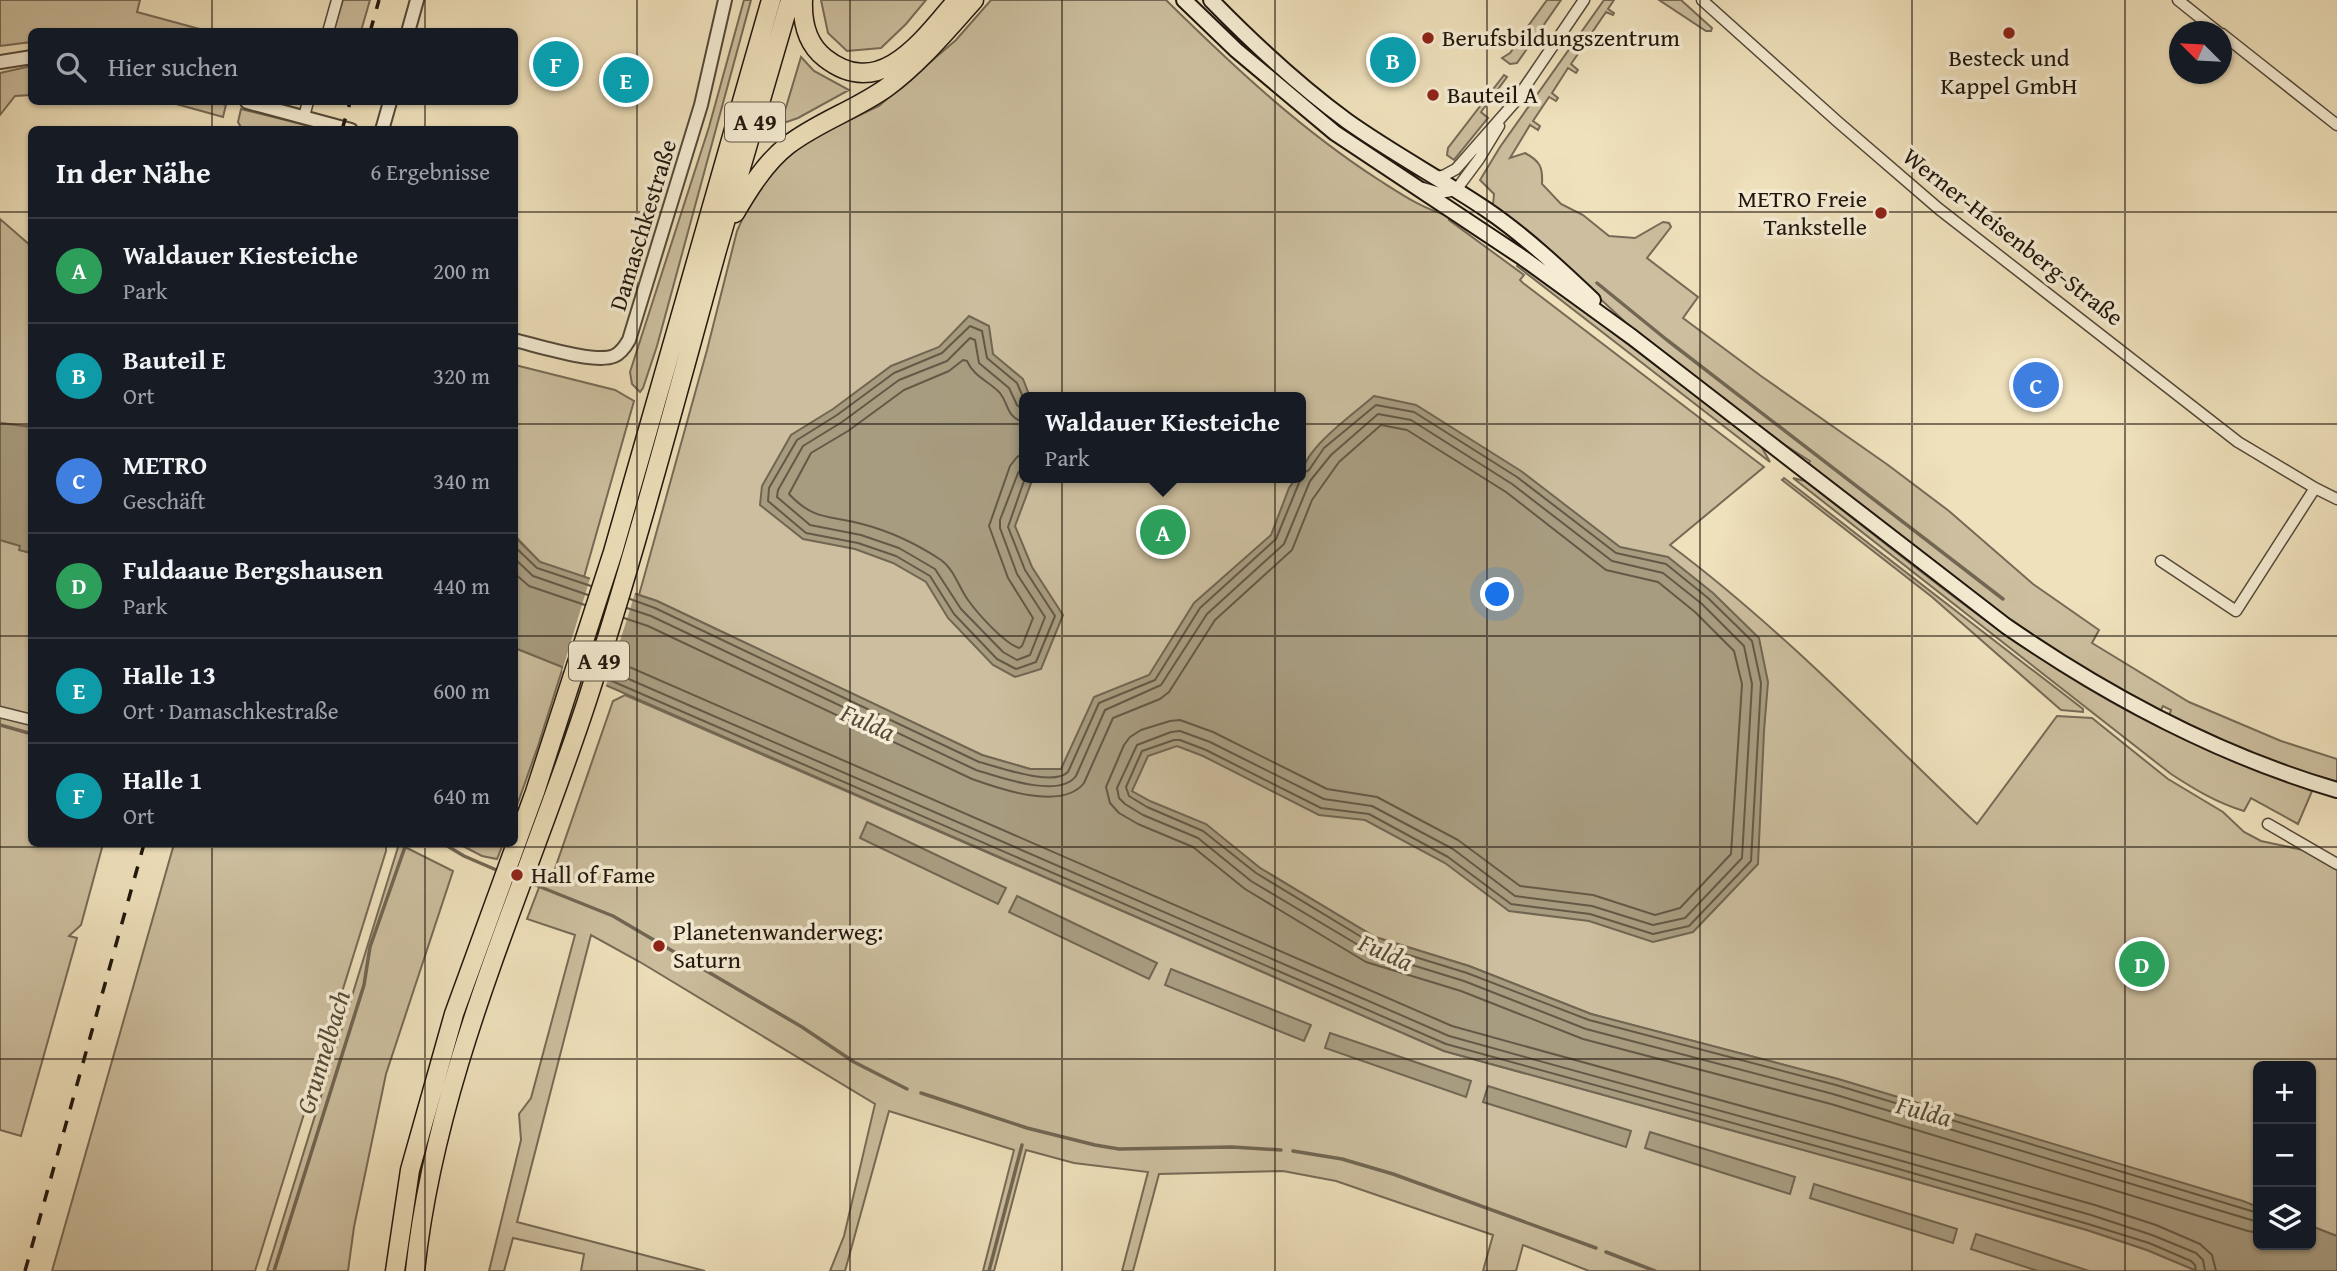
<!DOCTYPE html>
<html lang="de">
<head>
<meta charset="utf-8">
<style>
  :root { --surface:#171b24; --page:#242831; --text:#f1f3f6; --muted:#9ea1a6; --line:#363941; --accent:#7c3aed }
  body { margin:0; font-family:"Gentium Book Plus",serif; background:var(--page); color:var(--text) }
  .controls { position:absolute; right:21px; bottom:21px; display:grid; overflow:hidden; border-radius:10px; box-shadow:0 2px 5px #0004 }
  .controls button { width:63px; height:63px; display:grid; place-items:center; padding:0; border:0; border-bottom:2px solid var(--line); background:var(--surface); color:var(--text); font:35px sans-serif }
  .compass { position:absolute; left:2169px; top:21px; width:63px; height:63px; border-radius:50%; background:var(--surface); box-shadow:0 2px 5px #0004; rotate:294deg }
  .you { position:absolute; left:1498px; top:595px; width:24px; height:24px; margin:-18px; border:5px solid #fff; border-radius:50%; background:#1a73e8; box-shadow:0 0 0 10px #1a73e833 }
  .badge { display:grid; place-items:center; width:46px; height:46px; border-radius:50%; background:var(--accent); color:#fff; font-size:23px; font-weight:700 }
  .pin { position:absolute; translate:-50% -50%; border:4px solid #fff; box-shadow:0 2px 7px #0006 }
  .popup { position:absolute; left:1019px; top:392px; width:287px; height:91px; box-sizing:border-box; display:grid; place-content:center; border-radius:10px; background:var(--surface); filter:drop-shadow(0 2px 5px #0005); font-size:23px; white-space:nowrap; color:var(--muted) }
  .popup b { font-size:26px; color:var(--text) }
  .popup::after { content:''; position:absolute; left:50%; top:100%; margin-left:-14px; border:14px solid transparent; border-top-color:var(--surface) }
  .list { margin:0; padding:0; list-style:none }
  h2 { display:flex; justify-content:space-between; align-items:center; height:91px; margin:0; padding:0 28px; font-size:30px }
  h2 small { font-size:23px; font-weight:400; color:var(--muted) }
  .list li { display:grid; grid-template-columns:46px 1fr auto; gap:21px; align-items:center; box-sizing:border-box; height:105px; padding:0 28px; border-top:2px solid var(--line) }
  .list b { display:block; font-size:26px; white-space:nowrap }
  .list p { margin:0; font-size:23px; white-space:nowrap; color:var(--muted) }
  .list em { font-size:23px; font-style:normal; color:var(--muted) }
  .icon { flex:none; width:38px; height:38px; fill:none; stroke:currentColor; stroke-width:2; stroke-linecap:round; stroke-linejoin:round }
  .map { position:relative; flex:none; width:2337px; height:1271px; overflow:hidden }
  .search { position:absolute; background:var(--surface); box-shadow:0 2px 5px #0004; left:28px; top:28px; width:490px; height:77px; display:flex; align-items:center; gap:18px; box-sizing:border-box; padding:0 24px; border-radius:10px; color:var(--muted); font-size:26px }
  .panel { position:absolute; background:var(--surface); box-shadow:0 2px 5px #0004; left:28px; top:126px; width:490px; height:721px; border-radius:10px }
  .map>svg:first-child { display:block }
  .green { fill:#ccbe9e; stroke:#766a56; stroke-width:2; fill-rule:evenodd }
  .water { fill:#a89c80; stroke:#716652; stroke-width:2 }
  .pier { fill:#efe1bc }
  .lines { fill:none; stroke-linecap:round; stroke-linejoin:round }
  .shore { stroke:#645946; stroke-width:2 }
  .stream { stroke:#716652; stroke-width:3.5 }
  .minor-casing { stroke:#534939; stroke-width:13 }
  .tertiary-casing { stroke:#534939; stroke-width:16 }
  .secondary-casing { stroke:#1f160d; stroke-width:18 }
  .motorway-casing { stroke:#1f160d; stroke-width:21 }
  .minor { stroke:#f5ecd3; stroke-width:10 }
  .tertiary { stroke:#f5ecd3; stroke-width:12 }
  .secondary { stroke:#f5ecd3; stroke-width:14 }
  .motorway { stroke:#efe1bc; stroke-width:18 }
  .rail { stroke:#1f160d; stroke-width:3.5; stroke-dasharray:12 12; stroke-linecap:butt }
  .grid { fill:none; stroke:#1f160d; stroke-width:2; stroke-opacity:0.55 }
  .poi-dot { fill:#8f2418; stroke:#f5ecd3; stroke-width:2.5 }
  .labels { text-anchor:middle; stroke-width:7; stroke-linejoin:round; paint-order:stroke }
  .shield { fill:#f5ecd3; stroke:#5f5648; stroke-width:2 }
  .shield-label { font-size:23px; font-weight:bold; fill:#1f160d }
  .poi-label { font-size:24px; fill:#1f160d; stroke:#f5ecd3; text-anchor:start }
  .street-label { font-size:24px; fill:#1f160d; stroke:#f5ecd3 }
  .water-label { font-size:26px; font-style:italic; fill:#564c3b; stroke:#f5ecd3 }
</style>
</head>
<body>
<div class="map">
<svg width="2337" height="1271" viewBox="0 0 2337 1271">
  <rect width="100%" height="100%" fill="#efe1bc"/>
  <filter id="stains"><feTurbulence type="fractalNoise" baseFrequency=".00286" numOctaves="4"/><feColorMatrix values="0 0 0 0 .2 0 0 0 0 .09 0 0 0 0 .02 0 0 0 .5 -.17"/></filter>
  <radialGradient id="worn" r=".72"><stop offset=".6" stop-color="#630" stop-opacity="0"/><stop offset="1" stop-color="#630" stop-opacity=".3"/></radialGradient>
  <path class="green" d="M 0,0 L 140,0 L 137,12 L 207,31 L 32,32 L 31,42 L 0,46 Z
    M 343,0 L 370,0 L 361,31 L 333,31 Z
    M 744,0 L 751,0 L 657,346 L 643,388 L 640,392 L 632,384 L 630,372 L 709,127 Z
    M 821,0 L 926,0 L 906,24 L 881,48 L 847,51 L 828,33 Z
    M 991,0 L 1166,0 C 1232,65 1300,129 1379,180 C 1401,194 1424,210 1450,216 L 1449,220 L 1524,275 L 1520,280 L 1523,283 L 1764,467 L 1670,545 C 1781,628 1877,729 1977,824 L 2057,716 L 2092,718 L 2168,779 L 2223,812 L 2244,832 L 2261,841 L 2303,850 L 2337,870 L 2337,1236 L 2311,1226 L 2311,1066 L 2258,1066 L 2258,1207 L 1838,1079 L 1591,1014 L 1469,966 L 1375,937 L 1260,868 L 1235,848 L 1045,769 L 1030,769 L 982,755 L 657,601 L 639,595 L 707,350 L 737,231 L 749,204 L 781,162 L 809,139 L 879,106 L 956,40 ZM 1025,397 L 1301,397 L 1301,478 L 1025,478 Z
    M 1547,0 L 1561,0 L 1536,36 L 1526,29 Z
    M 1604,0 L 1614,0 L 1608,9 L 1614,13 L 1613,15 L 1606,12 L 1589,37 L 1596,42 L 1595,45 L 1587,41 L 1571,64 L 1578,70 L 1576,73 L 1568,68 L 1552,93 L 1558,98 L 1556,101 L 1549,97 L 1533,121 L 1540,126 L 1538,130 L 1530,125 L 1510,158 L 1525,153 C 1540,161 1543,167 1542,184 L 1561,204 L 1583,215 L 1609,236 L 1635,238 L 1663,222 L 1669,223 L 1671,227 L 1647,258 L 1698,297 L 1683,318 L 1761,376 L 1888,465 L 1949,511 L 2033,584 L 2099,630 L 2092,643 L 2189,702 L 2281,741 L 2337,759 L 2337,782 C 2279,766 2224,742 2169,716 L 2171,710 L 2163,706 L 2160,712 C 2031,649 1921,552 1808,465 L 1810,461 L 1785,445 L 1636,332 L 1529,233 L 1493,205 L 1494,194 L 1480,180 L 1500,147 Z
    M 1659,0 L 1681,0 L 1712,28 L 1711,31 L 1706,31 Z
    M 1520,39 L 1529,46 L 1517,63 L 1510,64 L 1502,58 L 1510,53 Z
    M 801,57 L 814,71 L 849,90 L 798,118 L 781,124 Z
    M 31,66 L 31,95 L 15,96 L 0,115 L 0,73 Z
    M 1504,75 L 1507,77 L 1481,112 L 1488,118 L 1454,160 L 1447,155 L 1448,148 Z
    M 169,102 L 215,102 L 226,105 L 223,117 Z
    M 241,109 L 318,128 L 242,129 L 238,122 Z
    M 0,219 L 31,246 L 31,427 L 0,423 Z
    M 1520,262 L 1761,446 L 1770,462 L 1517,266 Z
    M 515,365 L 615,390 L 634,401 L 584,577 L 540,562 L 515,536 Z
    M 1784,478 L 2083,709 L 2083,712 L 2061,710 L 1932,597 L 1782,480 Z
    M 1793,478 L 1805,481 C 1909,561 2010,648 2126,710 C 2186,742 2248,768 2312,791 L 2298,824 L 2251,798 L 2244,811 C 2217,803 2194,789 2171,774 Z
    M 0,540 L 21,546 L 20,550 L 31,553 L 32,844 L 103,844 L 81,925 L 69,936 L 77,938 L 21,1136 L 0,1130 Z
    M 515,648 L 563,667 L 538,746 L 515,811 Z
    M 625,695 L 1444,1051 L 1883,1172 L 2087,1230 L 2147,1250 L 2197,1271 L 1589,1271 L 1523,1245 L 1516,1271 L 1483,1271 L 1493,1235 L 1336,1181 L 1283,1171 L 1159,1174 L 1133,1271 L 1122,1271 L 1148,1172 L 1074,1163 L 1026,1150 L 994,1271 L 983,1271 L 1014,1150 L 889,1111 L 845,1271 L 830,1271 L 844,1236 L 875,1104 L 640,962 L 591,935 L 517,1222 L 705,1271 L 581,1271 L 584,1254 L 513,1238 L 504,1271 L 489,1271 L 521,1140 L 519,1114 L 531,1098 L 575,935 L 527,919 L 543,877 L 551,880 L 613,701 Z
    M 174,844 L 386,844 L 386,851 L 255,1271 L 52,1271 Z
    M 399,844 L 453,871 L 386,1074 L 354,1227 L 348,1271 L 267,1271 Z
    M 459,844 L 503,844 L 497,859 L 482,856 Z"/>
  <path class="water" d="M 969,316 L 989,326 L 993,354 L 1023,379 L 1030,397 L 1025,397 L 1025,478 L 1033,478 L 1015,526 L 1032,567 L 1063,615 L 1041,669 L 1015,677 L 993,665 L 948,618 L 926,582 L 893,563 L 855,549 L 803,539 L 760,505 L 762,486 L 791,435 L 833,409 L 891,366 L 939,347 Z
    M 1374,396 L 1416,405 L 1521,471 L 1620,547 L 1668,557 L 1713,593 L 1759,638 L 1768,682 L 1764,731 L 1758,864 L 1693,932 L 1653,942 L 1589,921 L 1509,911 L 1445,863 L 1365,820 L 1319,815 L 1203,756 L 1177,746 L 1148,756 L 1132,791 L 1150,801 L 1206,824 L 1260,868 L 1375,937 L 1469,966 L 1591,1014 L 1838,1079 L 2243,1201 L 2258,1207 L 2258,1245 L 2311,1245 L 2311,1226 L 2337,1236 L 2337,1271 L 2197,1271 L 2147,1250 L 2087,1230 L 1883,1172 L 1444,1051 L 587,677 L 515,648 L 514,536 L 540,562 L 657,601 L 982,755 L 1030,769 L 1061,769 L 1094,697 L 1149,675 L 1194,603 L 1271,535 L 1289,488 L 1296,478 L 1301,478 C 1301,450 1354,414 1374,396 Z
    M 0,423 L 31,427 L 31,553 L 19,550 L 20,546 L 0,540 Z
    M 867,822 L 1006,888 L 998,904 L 860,838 Z
    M 1017,896 L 1157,963 L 1149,979 L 1009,912 Z
    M 1171,969 L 1311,1025 L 1304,1041 L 1165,985 Z
    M 1330,1033 L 1471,1081 L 1466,1097 L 1325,1048 Z
    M 1488,1086 L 1631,1131 L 1626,1147 L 1483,1102 Z
    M 1650,1132 L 1795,1177 L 1790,1194 L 1645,1148 Z
    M 1814,1184 L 1957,1229 L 1953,1243 L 1810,1198 Z
    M 1976,1234 L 2089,1271 L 2038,1271 L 1971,1249 Z"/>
  <path class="pier" d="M 591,575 L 636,590 L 605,689 L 562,671 Z"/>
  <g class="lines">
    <path class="shore" d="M 1025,402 L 1017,383 L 987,358 L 982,331 L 970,326 L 942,353 L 894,373 L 837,415 L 797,440 L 769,488 L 768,501 L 806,533 L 858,543 L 896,556 L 930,576 L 954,614 L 997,659 L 1016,669 L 1036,662 L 1055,616 L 1025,570 L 1008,527 L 1025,478
      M 1025,412 L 1017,405 L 1009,388 L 979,363 L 975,340 L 970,338 L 947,361 L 899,380 L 842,422 L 803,446 L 778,490 L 777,497 L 810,525 L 861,535 L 899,548 L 935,569 L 961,609 L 1003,652 L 1017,660 L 1030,655 L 1045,617 L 1017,574 L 1000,528 L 1000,520 L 1018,473 L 1025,465
      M 1025,423 C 1005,416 1010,406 1000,393 C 989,381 974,377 967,361 L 963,360 L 949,371 L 904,390 L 848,431 L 811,453 L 789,494 C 814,521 830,515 862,524 C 889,531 917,544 941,560 C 954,569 959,588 968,600 C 978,614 1004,643 1019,648 L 1022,646 L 1033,618 L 1008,578 L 989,526 L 1010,466 L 1017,457 L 1025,453
      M 1301,474 L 1309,470 L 1324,448 L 1376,405 L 1414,412 L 1517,477 L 1616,553 L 1666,564 L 1708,598 L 1752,641 L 1761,683 L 1751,861 L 1689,926 L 1653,934 L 1590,914 L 1511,904 L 1448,857 L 1369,814 L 1321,808 L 1206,750 L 1180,740 L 1174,740 L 1142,751 L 1126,787 L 1129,796 L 1147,807 L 1203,831 L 1256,873 L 1373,944 L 1467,973 L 1589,1020 L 1836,1085 L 2258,1213
      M 514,546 L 537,568 L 591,586
      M 514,558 L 533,576 L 588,595
      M 514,573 L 529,586 L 585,605
      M 630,599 L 655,608 L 979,762 C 999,767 1053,787 1068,772 L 1099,703 L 1155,680 L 1200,608 L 1276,539 L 1301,478
      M 627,608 L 651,616 L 976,770 C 999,777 1059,799 1076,776 L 1105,710 L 1161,685 L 1207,614 L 1284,544 L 1310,481 L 1331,455 L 1378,414 L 1411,420 L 1512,484 L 1612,561 L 1663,573 L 1702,604 L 1744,646 L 1752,684 L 1742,858 L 1685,918 L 1653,925 L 1592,906 L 1515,896 L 1453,849 L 1372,806 L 1324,799 L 1210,742 L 1180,731 L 1171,732 L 1137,745 L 1117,788 L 1119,798 L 1125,804 L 1143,815 L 1198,838 L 1251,881 L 1370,952 L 1464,981 L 1586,1029 L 1833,1094 L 2258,1222
      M 624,618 L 648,626 L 972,779 C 1000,789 1062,811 1084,783 L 1113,718 L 1160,699 L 1169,692 L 1215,620 L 1292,550 L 1312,500 L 1339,462 L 1381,425 L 1407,430 L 1506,492 L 1606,570 L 1658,582 L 1695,612 L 1734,651 L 1742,684 L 1731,854 L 1680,908 L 1655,915 L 1593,895 L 1520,886 L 1458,840 L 1377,797 L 1327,789 L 1213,732 L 1180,720 L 1170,721 L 1141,730 L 1130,737 L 1124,745 L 1106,787 L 1110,803 L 1119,813 L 1138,824 L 1193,847 L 1245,889 L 1366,962 L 1461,991 L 1583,1039 L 1831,1104 L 2248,1231 L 2258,1233
      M 611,659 L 1452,1026 L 1890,1147 L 2095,1205 L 2156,1225 L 2200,1244 L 2212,1255 L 2216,1271
      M 608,670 L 1449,1036 L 1888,1157 L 2091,1215 L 2152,1235 L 2196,1253 L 2203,1260 L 2205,1271
      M 605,678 L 1446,1044 L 1885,1165 L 2088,1224 L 2149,1243 L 2191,1261 L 2195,1265 L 2196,1271"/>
    <path class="stream" d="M 1597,283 L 1667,340 L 2003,599
      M 0,725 L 32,734
      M 444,844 L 464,856 L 501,872
      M 528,882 L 613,916 L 802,1027 L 854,1062 L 907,1089
      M 921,1093 L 1027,1128 L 1095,1145 L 1119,1149 L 1232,1147 L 1281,1150
      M 1293,1151 L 1342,1159 L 1393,1174 L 1596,1248
      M 1606,1252 L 1655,1271
      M 274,1271 L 364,985 L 370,947 L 406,844
      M 989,1271 L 1022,1145"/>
    <g class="minor-casing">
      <path id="minor" d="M 1702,0 L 1838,122 L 1939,209 L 2238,442 L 2315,488 L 2337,499
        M 2178,0 L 2218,32
        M 328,32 L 337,0
        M 2222,34 L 2337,125
        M 304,116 L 308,102
        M 1434,178 L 1445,175 L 1456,169 L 1514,103 L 1584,0
        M 1423,188 L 1440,193 L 1456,190 L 1479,159 L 1499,126
        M 2161,561 L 2236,611 L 2315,488
        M 0,712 L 32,720
        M 2268,824 L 2337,864"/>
    </g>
    <g class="tertiary-casing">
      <path id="tertiary" d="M 408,32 L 417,0
        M 0,62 L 32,57
        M 247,102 L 351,130
        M 382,130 L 390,102
        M 514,340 C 536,345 595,364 614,356 C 621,353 625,347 629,340 L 701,105 L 725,0"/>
    </g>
    <g class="secondary-casing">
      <path id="secondary" d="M 1184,0 L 1236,50 L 1335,133 L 1523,258 L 1632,337 L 2006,626 C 2109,697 2217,755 2337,790
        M 1211,0 C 1253,43 1298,85 1347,121 C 1392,153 1441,179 1487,210 C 1525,236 1559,268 1593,300"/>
    </g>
    <g class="motorway-casing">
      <path id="motorway" d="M 803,0 C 802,23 807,44 825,58 C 881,102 924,38 957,0
        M 735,213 C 749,189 766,162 788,145 C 818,122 855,110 886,88 C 920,63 946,31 974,0
        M 395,1271 L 410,1170 L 454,1014 L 535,792 L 613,552 L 771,0
        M 415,1271 C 436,1072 524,892 586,704 C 635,554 675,402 717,250 C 741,166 766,83 790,0"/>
    </g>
    <use href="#minor" class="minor"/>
    <use href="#tertiary" class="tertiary"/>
    <use href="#secondary" class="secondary"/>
    <use href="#motorway" class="motorway"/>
    <path class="rail" d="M 370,32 L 379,0
      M 342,130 L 350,102
      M 25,1271 L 144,844"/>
  </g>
  <path class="grid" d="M 212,0 L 212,32M 425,0 L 425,32M 637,0 L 637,1271M 850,0 L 850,1271M 1062,0 L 1062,1271M 1275,0 L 1275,1271M 1487,0 L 1487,1271M 1700,0 L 1700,1271M 1912,0 L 1912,1271M 2125,0 L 2125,1271M 212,102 L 212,130M 425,102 L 425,130M 0,212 L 32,212M 514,212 L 2337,212M 0,424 L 32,424M 514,424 L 2337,424M 0,636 L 32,636M 514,636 L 2337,636M 212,844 L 212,1271M 425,844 L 425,1271M 0,847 L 2337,847M 0,1059 L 2337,1059"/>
  <g class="poi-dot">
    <circle cx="2009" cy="33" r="7"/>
    <circle cx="1428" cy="38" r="7"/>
    <circle cx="1433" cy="95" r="7"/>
    <circle cx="1881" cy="213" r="7"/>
    <circle cx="517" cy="875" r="7"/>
    <circle cx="659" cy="946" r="7"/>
  </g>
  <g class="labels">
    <g class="shield">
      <rect x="725" y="102.5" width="60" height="39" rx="5"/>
      <rect x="569" y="641.5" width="60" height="39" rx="5"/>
    </g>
    <g class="shield-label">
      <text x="755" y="130">A 49</text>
      <text x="599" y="669">A 49</text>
    </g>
    <g class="poi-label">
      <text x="1442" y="46">Berufsbildungszentrum</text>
      <text x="2009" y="66" text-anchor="middle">Besteck und<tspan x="2009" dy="28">Kappel GmbH</tspan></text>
      <text x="1447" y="103">Bauteil A</text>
      <text x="1867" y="207" text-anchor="end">METRO Freie<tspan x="1867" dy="28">Tankstelle</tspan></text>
      <text x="531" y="883">Hall of Fame</text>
      <text x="673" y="940">Planetenwanderweg:<tspan x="673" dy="28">Saturn</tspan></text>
    </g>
    <g class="street-label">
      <text transform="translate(643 225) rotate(-73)" y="8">Damaschkestraße</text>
      <text transform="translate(2013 237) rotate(38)" y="8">Werner-Heisenberg-Straße</text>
    </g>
    <g class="water-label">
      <text transform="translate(868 722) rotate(24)" y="9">Fulda</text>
      <text transform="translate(1386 952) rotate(24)" y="9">Fulda</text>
      <text transform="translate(323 1052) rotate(-73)" y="9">Grunnelbach</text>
      <text transform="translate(1924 1111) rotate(15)" y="9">Fulda</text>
    </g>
  </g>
  <rect width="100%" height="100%" filter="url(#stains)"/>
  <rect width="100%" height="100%" fill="url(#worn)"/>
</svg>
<div class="controls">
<button>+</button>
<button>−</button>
<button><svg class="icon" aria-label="layers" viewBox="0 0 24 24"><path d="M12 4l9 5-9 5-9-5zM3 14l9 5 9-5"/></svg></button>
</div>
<svg class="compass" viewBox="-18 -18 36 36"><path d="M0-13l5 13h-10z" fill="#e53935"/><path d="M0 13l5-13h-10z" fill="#9ea1a6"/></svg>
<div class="you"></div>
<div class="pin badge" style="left:1163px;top:532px;background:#2e9e5b">A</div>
<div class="popup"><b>Waldauer Kiesteiche</b>Park</div>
<div class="pin badge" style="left:1393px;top:60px;background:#0f9aa8">B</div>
<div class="pin badge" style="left:2036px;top:385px;background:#3f7fe0">C</div>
<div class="pin badge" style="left:2142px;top:964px;background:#2e9e5b">D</div>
<div class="pin badge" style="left:626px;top:80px;background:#0f9aa8">E</div>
<div class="pin badge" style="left:556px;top:64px;background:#0f9aa8">F</div>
<div class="search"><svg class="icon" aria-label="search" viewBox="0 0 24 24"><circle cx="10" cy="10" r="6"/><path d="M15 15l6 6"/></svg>Hier suchen</div>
<section class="panel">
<h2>In der Nähe<small>6 Ergebnisse</small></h2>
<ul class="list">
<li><span class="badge" style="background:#2e9e5b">A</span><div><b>Waldauer Kiesteiche</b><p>Park</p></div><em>200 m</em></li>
<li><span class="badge" style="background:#0f9aa8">B</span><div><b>Bauteil E</b><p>Ort</p></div><em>320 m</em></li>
<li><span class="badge" style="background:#3f7fe0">C</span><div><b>METRO</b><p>Geschäft</p></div><em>340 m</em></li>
<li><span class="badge" style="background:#2e9e5b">D</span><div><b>Fuldaaue Bergshausen</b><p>Park</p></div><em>440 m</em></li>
<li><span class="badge" style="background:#0f9aa8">E</span><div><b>Halle 13</b><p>Ort · Damaschkestraße</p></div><em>600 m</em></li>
<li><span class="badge" style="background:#0f9aa8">F</span><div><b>Halle 1</b><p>Ort</p></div><em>640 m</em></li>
</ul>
</section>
</div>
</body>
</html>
